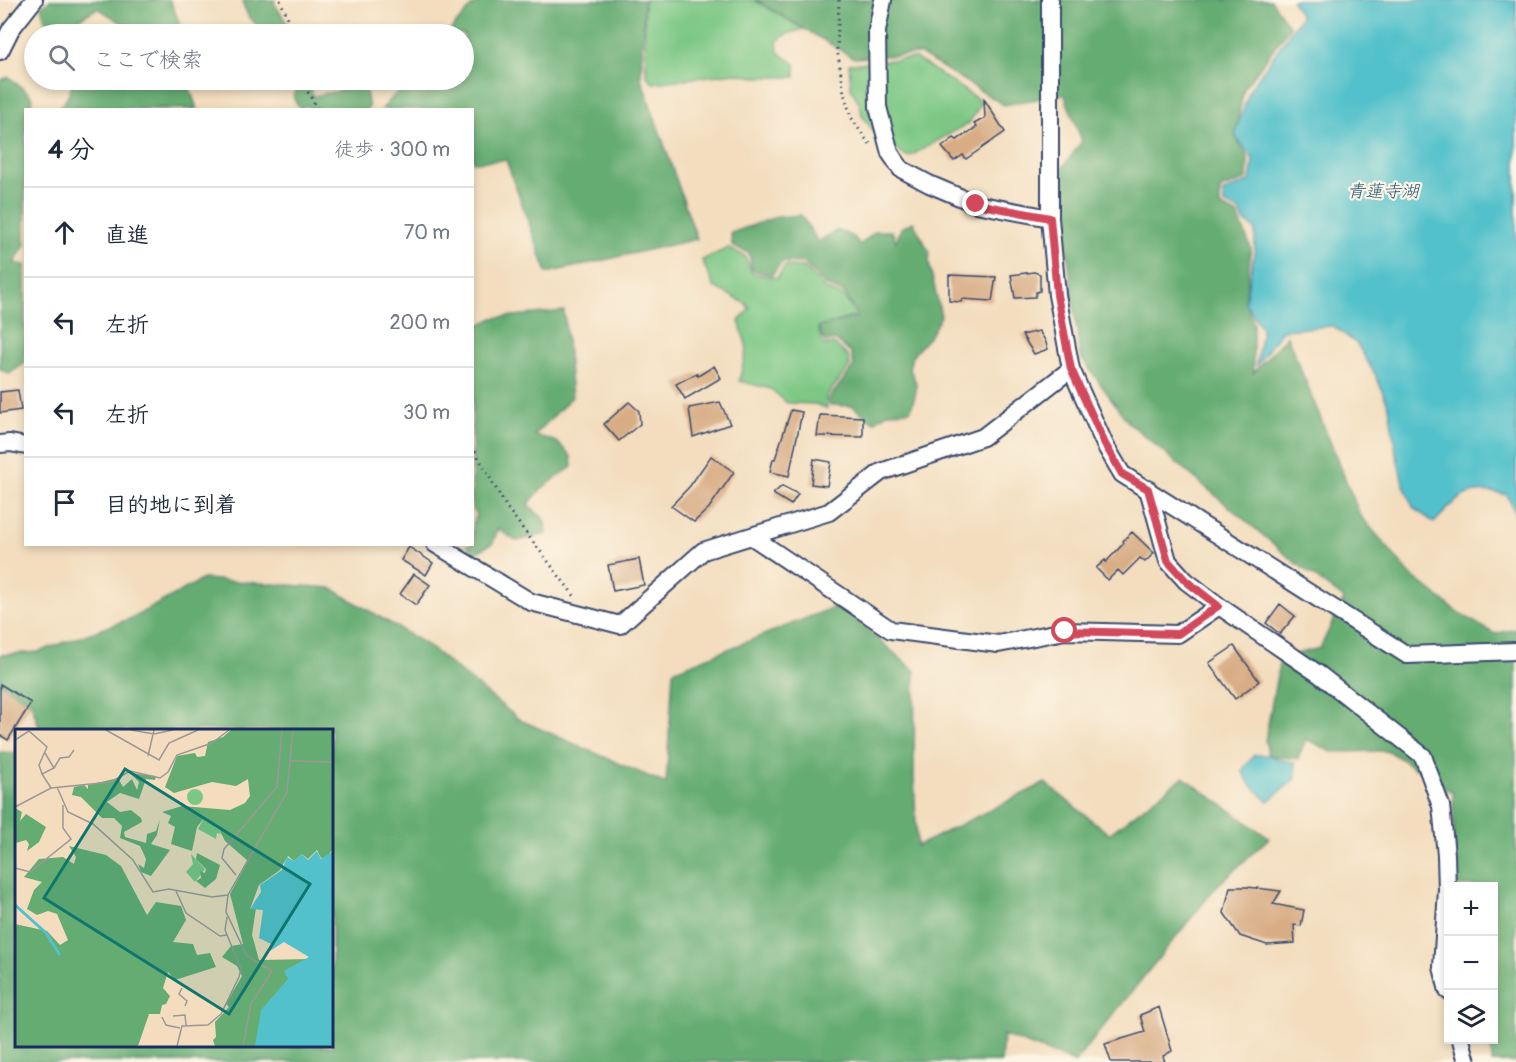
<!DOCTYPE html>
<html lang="ja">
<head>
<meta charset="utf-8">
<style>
  :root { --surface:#fff; --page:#f6f6f7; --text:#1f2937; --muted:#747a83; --line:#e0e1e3 }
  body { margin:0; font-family:Pangolin,"Klee One",sans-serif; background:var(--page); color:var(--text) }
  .controls { position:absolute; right:18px; bottom:18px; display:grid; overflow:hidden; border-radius:0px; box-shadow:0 3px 9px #0003 }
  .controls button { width:54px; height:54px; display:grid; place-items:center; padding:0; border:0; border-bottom:2px solid var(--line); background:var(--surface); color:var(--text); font:30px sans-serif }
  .stop { position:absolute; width:18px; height:18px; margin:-14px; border:4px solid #d1495b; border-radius:50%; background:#fff }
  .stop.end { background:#d1495b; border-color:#fff; box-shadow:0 2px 6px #0008 }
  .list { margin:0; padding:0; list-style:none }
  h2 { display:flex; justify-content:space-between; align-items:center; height:78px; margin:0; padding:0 24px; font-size:26px }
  h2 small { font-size:20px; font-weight:400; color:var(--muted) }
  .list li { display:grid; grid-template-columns:39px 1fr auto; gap:18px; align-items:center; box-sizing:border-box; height:90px; padding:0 24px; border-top:2px solid var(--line) }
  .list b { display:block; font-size:22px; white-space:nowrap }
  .list em { font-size:20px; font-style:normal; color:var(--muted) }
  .icon { flex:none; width:33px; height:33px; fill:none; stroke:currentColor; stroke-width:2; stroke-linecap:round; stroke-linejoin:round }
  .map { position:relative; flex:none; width:1516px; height:1062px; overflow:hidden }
  .search { position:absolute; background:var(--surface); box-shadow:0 3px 9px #0003; left:24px; top:24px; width:450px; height:66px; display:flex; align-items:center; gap:15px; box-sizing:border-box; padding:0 21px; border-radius:33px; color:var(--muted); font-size:22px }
  .panel { position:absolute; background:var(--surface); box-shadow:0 3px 9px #0003; left:24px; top:108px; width:450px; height:438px; border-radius:0px }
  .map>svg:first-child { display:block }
  .green { fill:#7cc784; stroke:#4c7b71; stroke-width:1.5 }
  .forest { fill:#65ac72; stroke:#406e68; stroke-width:1.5 }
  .water { fill:#53c1cb; stroke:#377894; stroke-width:1.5 }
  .building { fill:#d8ad86 }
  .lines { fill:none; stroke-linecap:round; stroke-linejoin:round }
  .street-casing { stroke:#3b496c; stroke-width:20 }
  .path { stroke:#3b496c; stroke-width:3; stroke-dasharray:1.5 4.5; stroke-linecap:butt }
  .street { stroke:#fff; stroke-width:16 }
  .route { stroke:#d1495b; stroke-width:8 }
  .labels { text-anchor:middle; stroke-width:4.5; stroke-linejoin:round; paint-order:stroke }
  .water-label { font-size:18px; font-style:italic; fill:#2c5b7f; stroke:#fcf5e5 }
  .inset-river { fill:none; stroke:#53c1cb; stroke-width:3 }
  .inset-road { fill:none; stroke:#9d9798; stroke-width:1.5 }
  .view { fill:#0f766e; fill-opacity:0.15; stroke:#0f766e; stroke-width:3 }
  .inset-edge { fill:none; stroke:#1b2f5e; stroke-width:3 }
</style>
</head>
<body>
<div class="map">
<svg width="1516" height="1062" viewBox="0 0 1516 1062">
  <rect width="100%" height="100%" fill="#fcf5e5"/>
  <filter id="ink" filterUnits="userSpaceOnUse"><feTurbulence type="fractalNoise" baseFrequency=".0167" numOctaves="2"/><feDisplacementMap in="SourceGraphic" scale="12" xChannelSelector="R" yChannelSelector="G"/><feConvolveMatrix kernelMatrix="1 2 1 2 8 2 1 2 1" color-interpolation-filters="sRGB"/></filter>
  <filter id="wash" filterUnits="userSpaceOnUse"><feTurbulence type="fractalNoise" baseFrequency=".008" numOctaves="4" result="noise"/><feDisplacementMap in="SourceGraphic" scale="24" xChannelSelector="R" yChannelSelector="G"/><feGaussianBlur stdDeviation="1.35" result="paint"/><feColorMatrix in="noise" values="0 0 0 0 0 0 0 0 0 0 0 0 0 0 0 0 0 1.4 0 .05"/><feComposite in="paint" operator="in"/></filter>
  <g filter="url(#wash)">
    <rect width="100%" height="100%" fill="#f3ddbe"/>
    <path class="green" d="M 644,0 L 755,0 L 804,29 L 787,34 L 777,41 L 778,52 L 795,64 L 795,77 L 754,77 L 735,73 L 653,83 L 646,75 Z
      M 915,58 L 982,102 L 969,123 L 909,157 L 882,144 L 862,116 L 860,104 L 851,89 L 849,64 Z
      M 728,248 L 745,256 L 752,273 L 777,278 L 785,266 L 804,267 L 825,289 L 843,296 L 857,315 L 818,328 L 823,345 L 834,344 L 848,356 L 850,366 L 826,397 L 827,409 L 816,404 L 787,403 L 771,389 L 739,381 L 747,348 L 739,321 L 750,309 L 745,303 L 714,287 L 702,260 Z"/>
    <path class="forest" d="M 50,0 L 170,0 L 179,22 L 180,34 L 131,34 L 125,25 L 98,8 L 72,23 L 45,21 L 41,6 Z
      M 246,0 L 275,0 L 274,3 L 294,34 L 264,34 L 263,30 L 249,18 L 242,2 Z
      M 483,0 L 644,0 L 641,78 L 697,239 L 547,273 L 506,160 L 473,162 L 472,110 L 382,109 L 408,80 L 464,80 L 464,34 L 447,34 L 472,6 Z
      M 755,0 L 1271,0 L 1290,27 L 1244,88 L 1235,135 L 1248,158 L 1247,179 L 1220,189 L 1220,206 L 1238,215 L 1251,248 L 1245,302 L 1253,322 L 1253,373 L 1287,336 L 1360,515 L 1411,575 L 1459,613 L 1495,634 L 1516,629 L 1516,1062 L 1492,1062 L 1491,1040 L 1494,1040 L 1494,886 L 1455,886 L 1453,793 L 1389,751 L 1332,752 L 1306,739 L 1298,759 L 1269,755 L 1265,741 L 1280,658 L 1320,648 L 1344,599 L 1296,563 L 1128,422 L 1080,356 L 1058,174 L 1082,141 L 1064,94 L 1004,105 L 920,54 L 854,58 Z
      M 9,77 L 33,97 L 30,109 L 26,110 L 25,245 L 14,263 L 25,265 L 25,363 L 9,374 L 0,369 L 0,80 Z
      M 71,80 L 132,80 L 144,86 L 147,80 L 187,80 L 197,109 L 58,109 C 66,102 73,90 71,80 Z
      M 296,80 L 310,80 L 313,96 L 365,86 L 369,107 L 367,110 L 311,110 L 307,105 L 300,109 L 294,99 Z
      M 801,215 L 818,242 L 837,230 L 854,237 L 860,245 L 876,231 L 892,231 L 896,241 L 901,228 L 913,222 L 930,253 L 929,263 L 941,316 L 929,337 L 913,355 L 909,368 C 920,386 917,392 910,411 L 889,412 L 874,422 L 852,406 L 830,405 L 828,400 L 854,366 L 851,353 L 835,340 L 825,342 L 818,327 L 858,317 L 844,293 L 825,285 L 804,263 L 782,262 L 772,275 L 752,270 L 749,253 L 732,246 L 731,233 L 776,217 Z
      M 564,311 L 572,397 L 535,435 L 557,442 L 571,456 L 572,467 L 541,489 L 528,505 L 544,519 L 547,534 L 516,541 L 498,529 L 493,543 L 475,553 L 467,545 L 472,544 L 473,523 L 477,514 L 472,508 L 473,328 L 493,318 Z
      M 203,579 L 331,588 L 427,645 L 520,720 L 666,784 L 673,671 L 839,605 L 915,671 L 914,774 L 917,846 L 1045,783 L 1109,834 L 1183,777 L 1269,838 L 1217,886 L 1075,1062 L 1003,1035 L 1001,1062 L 0,1062 L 0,752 L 16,753 L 16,1046 L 332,1046 L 332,730 L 40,730 L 31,703 L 0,684 L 0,655 L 38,652 L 132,618 Z"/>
    <path class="water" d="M 1292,0 L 1516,0 L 1516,515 L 1507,495 C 1468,485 1459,496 1434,523 L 1413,507 L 1403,483 L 1396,453 L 1389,407 L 1375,374 L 1357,344 L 1333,326 L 1282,330 L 1256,366 L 1262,329 L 1245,302 L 1255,249 L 1255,229 L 1244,221 L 1240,211 L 1224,204 L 1223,192 L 1250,181 L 1253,159 L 1235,135 L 1250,89 L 1301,17 Z
      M 1254,755 L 1269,755 L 1279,759 L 1295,763 L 1296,779 L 1268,801 L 1250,784 L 1242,771 Z"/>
    <g id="blocks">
      <path class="building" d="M 984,99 L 1005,132 L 966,159 L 963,155 L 954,161 L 942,147 L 954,138 L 957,140 L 977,127 L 974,124 L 985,118 Z
        M 1034,272 L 1040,274 L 1040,291 L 1036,292 L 1035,297 L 1015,298 L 1011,275 Z
        M 949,275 L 996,277 L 992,301 L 962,299 L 961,302 L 949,301 Z
        M 1039,331 L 1045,340 L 1048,349 L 1034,354 L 1022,335 Z
        M 714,366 L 721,378 L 685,399 L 676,384 L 697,373 L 698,376 Z
        M 18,390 L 21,410 L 0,413 L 0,392 Z
        M 629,402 L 639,411 L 640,424 L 619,441 L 604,424 Z
        M 720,402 L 730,424 L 693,437 L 689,408 Z
        M 791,410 L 802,412 L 789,476 L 770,472 L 773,459 L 775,459 Z
        M 820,415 L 863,417 L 863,437 L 817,436 Z
        M 711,456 L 734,472 L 709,508 L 694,522 L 671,506 L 690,486 Z
        M 814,459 L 831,462 L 827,486 L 811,484 Z
        M 782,486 L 798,494 L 791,505 L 773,494 Z
        M 1132,532 L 1154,553 L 1145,562 L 1140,558 L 1123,575 L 1118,570 L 1108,580 L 1096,568 L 1105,560 L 1106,562 L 1124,543 L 1123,541 Z
        M 409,547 L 433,563 L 426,575 L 401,560 Z
        M 639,559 L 644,585 L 613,591 L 608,565 Z
        M 414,574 L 430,585 L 416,605 L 400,594 Z
        M 1280,604 L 1295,616 L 1280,634 L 1266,623 Z
        M 1234,646 L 1259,681 L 1235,699 L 1209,663 Z
        M 0,684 L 31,703 L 8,740 L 0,735 Z
        M 1230,887 L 1247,887 L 1281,891 L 1273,904 L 1304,910 L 1301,926 L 1294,925 L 1295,943 L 1267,945 L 1240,936 L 1224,913 Z
        M 1159,1007 L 1172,1051 L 1163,1056 L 1165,1062 L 1111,1062 L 1105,1044 L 1145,1032 L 1140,1015 Z"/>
    </g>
  </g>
  <g filter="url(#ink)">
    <use href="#blocks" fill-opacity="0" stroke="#3b496c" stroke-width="1.5"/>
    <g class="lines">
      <g class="street-casing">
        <path id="street" d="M 883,0 L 877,31 L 878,107 L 890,153 L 901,169 L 929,184 L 976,204 L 1050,218
          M 1050,0 L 1050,218 L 1057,295 L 1071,369 L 1105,445 L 1122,474 L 1407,655 L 1516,651
          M 0,51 L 11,29 L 34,0
          M 0,444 L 10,443 L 26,446
          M 1148,489 L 1168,561 L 1186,581 L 1219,606 L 1320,675 L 1423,756 L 1441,806 L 1446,855 L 1447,890 L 1442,967 L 1448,991
          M 751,536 L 891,630 L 998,644 L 1065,631 L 1178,634 L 1219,606
          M 435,544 L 531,602 L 620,625 L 703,551 L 829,512 L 881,472 L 983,437 L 1071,369
          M 1461,1040 L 1467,1062"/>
      </g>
      <path class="path" d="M 280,0 L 295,34
        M 839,0 L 837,49 L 844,93 L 851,117 L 864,137 L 872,146
        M 306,80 L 308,92 L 318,110
        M 472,446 L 507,508 L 576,598"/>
      <use href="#street" class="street"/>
    </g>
  </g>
  <g class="lines" filter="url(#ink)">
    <path class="route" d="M 976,204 L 1050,218 L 1057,295 L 1071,369 L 1105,444 L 1122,474 L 1148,489 L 1168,561 L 1186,581 L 1218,606 L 1178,634 L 1065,631"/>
  </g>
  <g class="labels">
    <g class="water-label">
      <text x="1383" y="197">青蓮寺湖</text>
    </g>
  </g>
  <g transform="translate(15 729)">
    <rect width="318" height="318" fill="#f3ddbe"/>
    <path d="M172 68a8 8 0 1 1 16 0a8 8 0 1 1-16 0ZM 189,89 L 202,96 L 206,105 L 202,104 L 201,110 L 183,100 ZM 176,125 L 190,140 L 180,153 L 171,143 L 178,135 Z" fill="#7cc784"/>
    <path d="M 216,1 L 318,1 L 318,120 L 311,129 L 306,129 L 302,121 L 293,130 L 287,125 L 279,132 L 273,127 L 265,141 L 244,156 L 235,180 L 241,179 L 237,206 L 244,231 L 297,230 L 257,317 L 200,317 L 198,311 L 201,308 L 200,293 L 214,278 L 211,275 L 227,247 L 222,237 L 207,228 L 216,217 L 228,215 L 215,165 L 233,132 L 210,112 L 202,96 L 189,89 L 182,98 L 177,122 L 156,115 L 160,98 L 153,94 L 156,87 L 147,83 L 167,77 L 215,81 L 230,74 L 235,67 L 233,50 L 221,57 L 197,53 L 159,64 L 150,58 L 162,27 L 180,24 L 182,28 L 190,27 L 193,13 L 208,8 ZM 115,44 L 141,47 L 140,51 L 131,50 L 124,70 L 105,64 L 92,73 L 105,83 L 116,81 L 126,89 L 127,93 L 109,103 L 110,108 L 131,114 L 132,105 L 141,102 L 145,90 L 142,106 L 136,115 L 155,121 L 136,147 L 126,143 L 123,135 L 129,139 L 131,130 L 125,117 L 105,109 L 107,97 L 99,89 L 87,89 L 66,68 L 57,66 L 59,58 L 69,56 L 73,60 L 73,56 L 103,49 L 108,58 L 117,50 L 122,61 L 124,53 ZM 0,79 L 7,83 L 5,92 L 11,85 L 31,98 L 24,113 L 12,122 L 14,115 L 11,111 L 1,114 ZM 54,117 L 91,126 L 106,137 L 132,186 L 141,173 L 166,177 L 171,191 L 158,213 L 178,215 L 182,226 L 195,224 L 201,238 L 160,251 L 153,243 L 148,259 L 155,267 L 151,275 L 147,276 L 145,285 L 134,285 L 123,317 L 0,317 L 0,195 L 32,202 L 45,216 L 53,211 L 42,185 L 33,182 L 22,186 L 12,180 L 19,161 L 27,153 L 9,148 L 24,130 L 48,128 L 59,135 L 61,128 ZM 182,124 L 205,136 L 201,150 L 190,159 L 181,152 L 186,149 L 185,142 L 190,144 L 191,140 L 181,130 Z" fill="#65ac72"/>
    <path d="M 302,122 L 306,130 L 318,122 L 318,317 L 240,317 L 246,281 L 273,250 L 269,242 L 294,228 L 269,213 L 255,222 L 256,215 L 244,209 L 248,181 L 235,180 L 246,163 L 245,156 L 267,141 L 272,128 L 279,132 L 287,125 L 293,131 Z" fill="#53c1cb"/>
    <path class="inset-river" d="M 0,176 L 31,204 L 45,226"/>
    <path class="inset-road" d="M 91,1 L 144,31 L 154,14 L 183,1M 116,1 L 139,5 L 158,1M 0,11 L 14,2 L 32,18 L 24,36 L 27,45M 0,13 L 0,43M 30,24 L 39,39 L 27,45 L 36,59M 133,27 L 139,1M 276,32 L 318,33M 39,39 L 45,29 L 54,28 L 59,21M 42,58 L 53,83 L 78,95 L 118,131 L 138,163 L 154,160 L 197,168 L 213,166M 0,78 L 36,59 L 96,53 L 115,42 L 145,49 L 153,43 L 162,26 L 197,14 L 214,1M 0,139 L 15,143 L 56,110 L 48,99 L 48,76M 221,146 L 207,129 L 209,120 L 262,58 L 267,1M 161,162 L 171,184 L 205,207 L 212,206M 167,259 L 164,265 L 172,272 L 170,277M 158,287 L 170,286 L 171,296M 147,288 L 151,296 L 165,299M 162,317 L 167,297 L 193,296 L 206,285 L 224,248 L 226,240 L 210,201 L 212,188M 228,317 L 236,275 L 257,242 L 232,227 L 211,183 L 213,166 L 272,63 L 278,1"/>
    <path class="view" d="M 110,40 L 295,155 L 214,285 L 29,169 Z"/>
    <rect width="318" height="318" class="inset-edge"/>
  </g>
</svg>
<div class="controls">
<button>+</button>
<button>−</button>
<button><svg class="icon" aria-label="layers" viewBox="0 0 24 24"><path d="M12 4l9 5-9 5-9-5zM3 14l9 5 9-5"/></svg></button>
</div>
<div class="stop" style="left:1065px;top:631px"></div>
<div class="stop end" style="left:976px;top:204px"></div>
<div class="search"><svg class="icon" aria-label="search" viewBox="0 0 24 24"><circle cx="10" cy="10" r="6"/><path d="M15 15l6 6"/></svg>ここで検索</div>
<section class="panel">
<h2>4 分<small>徒歩 · 300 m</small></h2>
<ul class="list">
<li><svg class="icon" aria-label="ahead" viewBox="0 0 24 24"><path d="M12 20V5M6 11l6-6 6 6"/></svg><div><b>直進</b></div><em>70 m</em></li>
<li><svg class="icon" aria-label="left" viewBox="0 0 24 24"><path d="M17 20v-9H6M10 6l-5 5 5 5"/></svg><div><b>左折</b></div><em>200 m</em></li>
<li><svg class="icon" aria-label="left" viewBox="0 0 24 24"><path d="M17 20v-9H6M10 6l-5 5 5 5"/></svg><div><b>左折</b></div><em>30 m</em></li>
<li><svg class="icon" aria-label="arrive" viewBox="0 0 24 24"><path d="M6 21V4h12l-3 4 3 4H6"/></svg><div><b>目的地に到着</b></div></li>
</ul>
</section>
</div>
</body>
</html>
